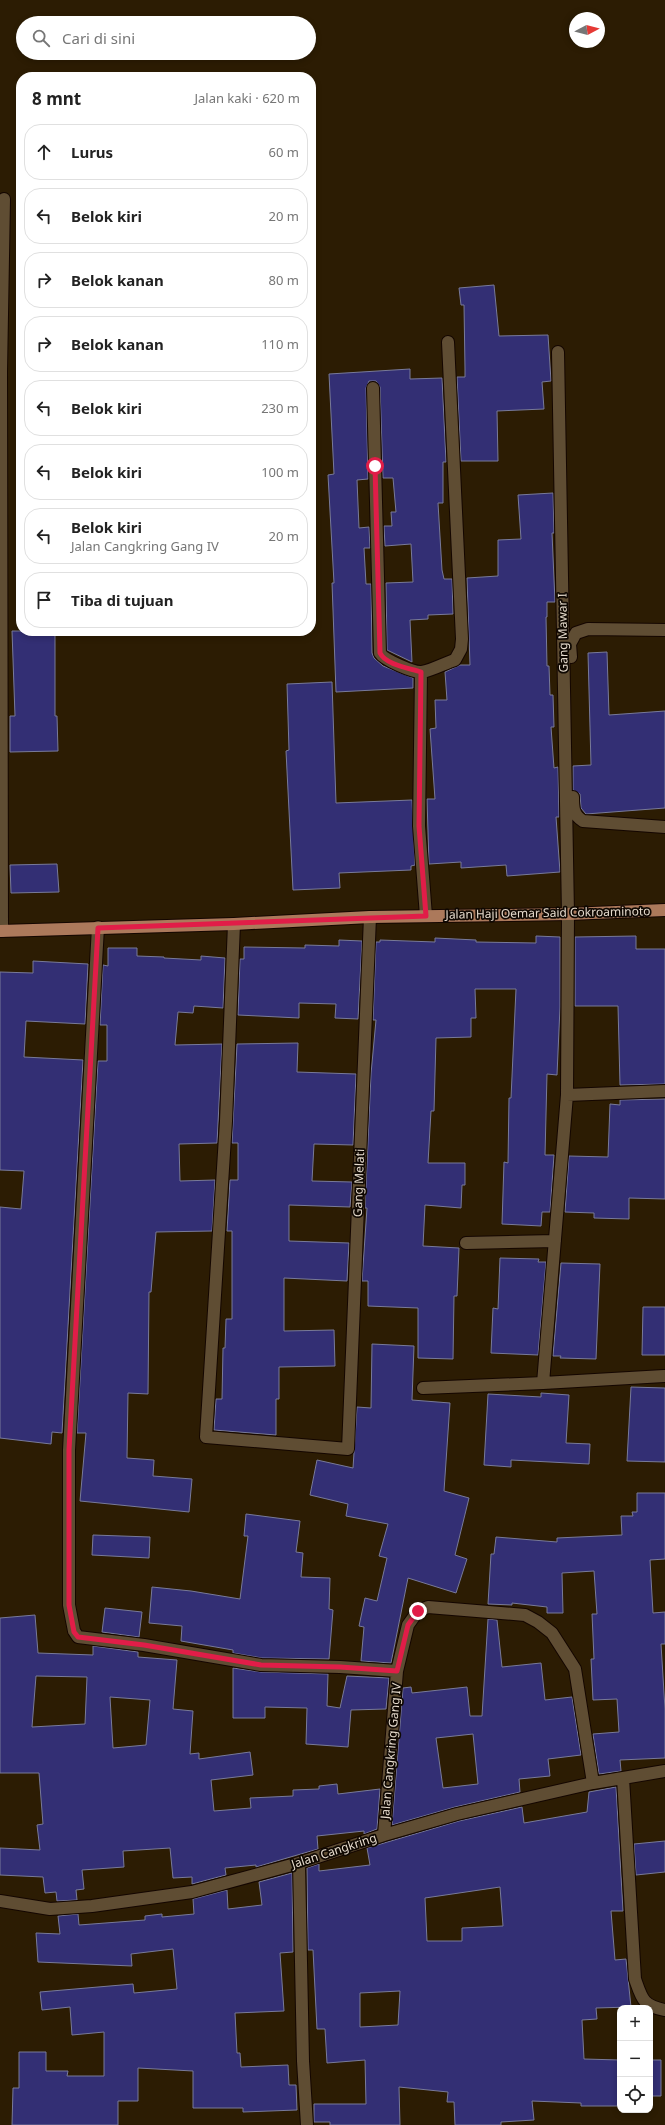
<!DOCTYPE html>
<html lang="id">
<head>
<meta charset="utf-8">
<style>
  :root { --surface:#fff; --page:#f2f2f2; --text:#222; --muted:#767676; --line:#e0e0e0 }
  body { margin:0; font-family:"Noto Sans",sans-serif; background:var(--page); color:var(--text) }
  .controls { position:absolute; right:12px; bottom:12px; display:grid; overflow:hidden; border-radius:8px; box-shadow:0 2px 6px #0003 }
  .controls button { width:36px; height:36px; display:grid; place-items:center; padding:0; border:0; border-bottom:1px solid var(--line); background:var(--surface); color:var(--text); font:20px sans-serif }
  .compass { position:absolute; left:569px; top:12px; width:36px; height:36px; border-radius:50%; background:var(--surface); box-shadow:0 2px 6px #0003; rotate:83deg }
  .stop { position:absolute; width:12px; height:12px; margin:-9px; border:3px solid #e11d48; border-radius:50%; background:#fff }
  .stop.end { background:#e11d48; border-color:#fff; box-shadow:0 1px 4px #0008 }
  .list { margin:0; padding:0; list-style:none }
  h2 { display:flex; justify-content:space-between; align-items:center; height:52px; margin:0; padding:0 16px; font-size:17px }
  h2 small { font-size:13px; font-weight:400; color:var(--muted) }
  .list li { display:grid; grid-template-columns:26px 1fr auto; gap:12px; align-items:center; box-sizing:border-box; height:56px; margin:0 8px 8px; padding:0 8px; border:1px solid var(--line); border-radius:16px }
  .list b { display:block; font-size:15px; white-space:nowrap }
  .list p { margin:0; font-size:13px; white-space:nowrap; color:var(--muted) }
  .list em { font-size:13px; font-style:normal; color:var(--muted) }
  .icon { flex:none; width:22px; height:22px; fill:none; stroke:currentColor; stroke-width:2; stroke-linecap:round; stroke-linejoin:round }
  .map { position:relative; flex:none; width:665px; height:2125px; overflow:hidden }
  .search { position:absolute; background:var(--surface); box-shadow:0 2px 6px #0003; left:16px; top:16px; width:300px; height:44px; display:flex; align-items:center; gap:10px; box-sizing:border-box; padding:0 14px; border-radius:22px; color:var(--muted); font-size:15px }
  .panel { position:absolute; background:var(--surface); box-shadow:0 2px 6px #0003; left:16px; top:72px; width:300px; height:564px; border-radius:16px }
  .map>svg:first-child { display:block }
  .building { fill:#332f74; stroke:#787a99; fill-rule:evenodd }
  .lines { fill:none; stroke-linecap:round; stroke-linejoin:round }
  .minor-casing { stroke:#140600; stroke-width:14 }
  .major-casing { stroke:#140600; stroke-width:14 }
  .minor { stroke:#5f4d33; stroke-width:12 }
  .major { stroke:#ac795b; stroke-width:12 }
  .route { stroke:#e11d48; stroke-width:5 }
  .labels { text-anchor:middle; stroke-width:3.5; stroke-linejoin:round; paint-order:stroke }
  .street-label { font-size:12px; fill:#e6dbcd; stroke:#0f0802 }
</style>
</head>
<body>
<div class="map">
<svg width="665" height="2125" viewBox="0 0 665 2125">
  <rect width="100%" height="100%" fill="#2c1c03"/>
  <path class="building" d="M 494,285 L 499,336 L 548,335 L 551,381 L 542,382 L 544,409 L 497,411 L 498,461 L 461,461 L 457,377 L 465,377 L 465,369 L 464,305 L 461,305 L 459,288 Z
    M 410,369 L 410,379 L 442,378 L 446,462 L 443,462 L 443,503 L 438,503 L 442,570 L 444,579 L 452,579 L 453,614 L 428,615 L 428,619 L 410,620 L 412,662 L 387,650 L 386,583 L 413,582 L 411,544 L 385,546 L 384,526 L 392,526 L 391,512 L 396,512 L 393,478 L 383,478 L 380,387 L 376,381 L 369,381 L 366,388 L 368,479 L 357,480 L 359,528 L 369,527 L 370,548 L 364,548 L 366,584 L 371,584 L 372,653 L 374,658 L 383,666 L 413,678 L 413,688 L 336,692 L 332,583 L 334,583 L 328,475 L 334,474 L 329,374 Z
    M 553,493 L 554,533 L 552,533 L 555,602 L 547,602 L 547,617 L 546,617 L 547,666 L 549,666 L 550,695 L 553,695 L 554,727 L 551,727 L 554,768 L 558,767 L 559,817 L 556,817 L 560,872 L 507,876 L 506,865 L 461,868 L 461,862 L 429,864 L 427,799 L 435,799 L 430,729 L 436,728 L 435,700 L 447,700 L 445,672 L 460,665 L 470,665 L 467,578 L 498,576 L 498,540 L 521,539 L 518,495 Z
    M 12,631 L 55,631 L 55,716 L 57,716 L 58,751 L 10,752 L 10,716 L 15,716 Z
    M 607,652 L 609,715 L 665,711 L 665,808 L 586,814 L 581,808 L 580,794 L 573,790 L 573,766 L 591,765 L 588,653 Z
    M 332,682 L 336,803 L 412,800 L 415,865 L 411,866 L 411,870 L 339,873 L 340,888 L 293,890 L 286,751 L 289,750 L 287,684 Z
    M 57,864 L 59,892 L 11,893 L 10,865 Z
    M 536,936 L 560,937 L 560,1007 L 557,1075 L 547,1074 L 545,1155 L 554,1155 L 550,1212 L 542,1212 L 541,1226 L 502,1224 L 504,1162 L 508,1163 L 509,1098 L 511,1098 L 516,989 L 475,989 L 476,1018 L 471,1018 L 471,1037 L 436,1038 L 434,1111 L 431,1111 L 428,1163 L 465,1163 L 465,1185 L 462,1185 L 461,1208 L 425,1205 L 423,1246 L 459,1248 L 457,1296 L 454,1296 L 453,1359 L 418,1358 L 418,1308 L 368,1306 L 368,1281 L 362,1281 L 367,1208 L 365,1208 L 371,1074 L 376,1020 L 373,1020 L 376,942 L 380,942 L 380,940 L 435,942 L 435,938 L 476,940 L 476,942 L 536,943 Z
    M 636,936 L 636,949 L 665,949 L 665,1084 L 620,1085 L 618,1006 L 575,1006 L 575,937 Z
    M 339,940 L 362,941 L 358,1019 L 335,1018 L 336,1004 L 299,1003 L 299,1018 L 238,1015 L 240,959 L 244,959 L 244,947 L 305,948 L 305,945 L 339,946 Z
    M 108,948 L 137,948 L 137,956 L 164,957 L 164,958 L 201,960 L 201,956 L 225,958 L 223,1008 L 194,1006 L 193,1013 L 178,1012 L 175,1045 L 222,1044 L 217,1143 L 179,1144 L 180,1181 L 215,1180 L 212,1231 L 156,1232 L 151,1292 L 149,1292 L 148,1394 L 128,1393 L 127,1458 L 154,1460 L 153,1476 L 192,1479 L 189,1512 L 80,1501 L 86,1433 L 77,1433 L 98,1061 L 107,1061 L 107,1025 L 100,1025 L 103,965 L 108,966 Z
    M 33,961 L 88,964 L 85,1024 L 26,1021 L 24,1057 L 83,1060 L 62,1433 L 52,1432 L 51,1444 L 0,1438 L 0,1207 L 21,1209 L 24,1171 L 0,1170 L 0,972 L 33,973 Z
    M 298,1043 L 297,1072 L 356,1074 L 353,1145 L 314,1144 L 312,1181 L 352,1182 L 350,1207 L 289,1205 L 289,1241 L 349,1243 L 347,1281 L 284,1278 L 284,1331 L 334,1330 L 335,1366 L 279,1367 L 279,1399 L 276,1399 L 276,1435 L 214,1430 L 216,1399 L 222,1399 L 223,1348 L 225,1348 L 226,1319 L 232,1319 L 232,1231 L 227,1231 L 230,1180 L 238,1180 L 238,1143 L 232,1143 L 237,1044 Z
    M 665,1099 L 665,1199 L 629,1198 L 629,1219 L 594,1218 L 594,1213 L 565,1212 L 569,1156 L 608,1157 L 610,1104 L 620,1105 L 620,1100 Z
    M 500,1258 L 539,1259 L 538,1262 L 546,1262 L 538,1355 L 491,1353 L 493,1308 L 498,1309 Z
    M 561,1263 L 600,1264 L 596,1359 L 560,1358 L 561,1356 L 553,1356 Z
    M 643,1307 L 665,1307 L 665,1355 L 642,1355 Z
    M 372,1344 L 414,1346 L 412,1400 L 450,1403 L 444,1491 L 469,1498 L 455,1555 L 467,1559 L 456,1593 L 408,1578 L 391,1663 L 361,1661 L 364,1627 L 359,1626 L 365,1598 L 377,1601 L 387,1558 L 379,1556 L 388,1524 L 346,1516 L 348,1504 L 310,1495 L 317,1460 L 353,1468 L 357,1407 L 371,1408 Z
    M 631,1387 L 665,1388 L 665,1462 L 627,1461 Z
    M 541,1393 L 569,1395 L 566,1443 L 590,1444 L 589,1464 L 511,1460 L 511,1467 L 484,1465 L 488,1394 L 541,1397 Z
    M 637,1493 L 665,1493 L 665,1559 L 650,1560 L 653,1613 L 665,1612 L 665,1644 L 661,1644 L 665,1709 L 665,1758 L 620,1760 L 621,1771 L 599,1774 L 593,1734 L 619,1732 L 617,1699 L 593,1700 L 591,1659 L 594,1659 L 592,1614 L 597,1614 L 594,1571 L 562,1573 L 563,1613 L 547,1613 L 547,1607 L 512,1603 L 512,1605 L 488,1604 L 491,1554 L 494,1554 L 496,1537 L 557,1542 L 557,1538 L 622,1535 L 621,1516 L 633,1516 L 632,1512 L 637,1512 Z
    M 246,1514 L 300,1521 L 296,1552 L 303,1553 L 301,1577 L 330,1578 L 329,1609 L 333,1610 L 329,1659 L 262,1658 L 233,1653 L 233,1650 L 181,1641 L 182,1626 L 149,1623 L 152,1587 L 191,1591 L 240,1599 L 248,1536 L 244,1536 Z
    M 93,1535 L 150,1537 L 149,1558 L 92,1555 Z
    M 105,1608 L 142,1612 L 139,1637 L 102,1632 Z
    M 35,1615 L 38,1653 L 93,1655 L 93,1646 L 138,1652 L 138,1657 L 177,1660 L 173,1709 L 193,1711 L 190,1754 L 199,1753 L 199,1759 L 250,1752 L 253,1775 L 211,1780 L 214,1811 L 251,1808 L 250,1798 L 293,1796 L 293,1790 L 319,1789 L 319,1786 L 337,1784 L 338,1794 L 380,1789 L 377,1829 L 364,1834 L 364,1831 L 317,1836 L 318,1849 L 256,1867 L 256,1865 L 225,1868 L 226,1875 L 192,1884 L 192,1877 L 173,1878 L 170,1848 L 123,1851 L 124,1867 L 82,1870 L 84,1889 L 76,1890 L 77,1900 L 57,1901 L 56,1892 L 45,1893 L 43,1877 L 0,1875 L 0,1848 L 40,1850 L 37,1825 L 43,1824 L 39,1773 L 0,1773 L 0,1618 ZM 36,1676 L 87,1677 L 85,1724 L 32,1727 ZM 110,1697 L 150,1700 L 146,1745 L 113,1748 Z
    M 488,1619 L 497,1620 L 502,1667 L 541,1663 L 545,1700 L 572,1697 L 581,1755 L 548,1759 L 550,1776 L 519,1779 L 520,1792 L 455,1807 L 392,1825 L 403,1688 L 411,1687 L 412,1693 L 467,1687 L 470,1716 L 482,1716 ZM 473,1734 L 478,1784 L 443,1788 L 436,1738 Z
    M 233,1668 L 261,1672 L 328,1674 L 327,1706 L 340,1708 L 347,1676 L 389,1678 L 386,1709 L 351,1710 L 348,1747 L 306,1744 L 307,1708 L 265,1707 L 265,1718 L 233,1718 Z
    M 616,1787 L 623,1911 L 611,1911 L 615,1960 L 626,1959 L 631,2007 L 596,2008 L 597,2019 L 582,2020 L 584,2059 L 620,2060 L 620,2106 L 581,2106 L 581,2103 L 532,2101 L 534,2120 L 501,2122 L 501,2125 L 455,2125 L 454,2102 L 447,2102 L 448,2092 L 399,2087 L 400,2125 L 330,2125 L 330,2122 L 314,2122 L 314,2104 L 366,2104 L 365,2060 L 327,2063 L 325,2029 L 317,2029 L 313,1950 L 308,1950 L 307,1868 L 319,1864 L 319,1871 L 370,1865 L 367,1848 L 459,1821 L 522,1807 L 524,1823 L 587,1812 L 589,1792 ZM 500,1887 L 503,1926 L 462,1928 L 462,1941 L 427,1941 L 425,1898 ZM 400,1991 L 398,2025 L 360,2027 L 360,1993 Z
    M 665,1841 L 665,1872 L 636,1875 L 634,1844 Z
    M 292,1873 L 293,1952 L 280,1953 L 284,2011 L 235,2013 L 237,2053 L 240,2053 L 241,2067 L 288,2065 L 289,2085 L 296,2085 L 297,2110 L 243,2112 L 243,2108 L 193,2108 L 193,2071 L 138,2068 L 138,2101 L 118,2101 L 118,2125 L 12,2125 L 13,2088 L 19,2088 L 19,2052 L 46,2052 L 46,2071 L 68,2071 L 67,2076 L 104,2076 L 104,2032 L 72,2035 L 70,2007 L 42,2010 L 40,1992 L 133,1984 L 134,1993 L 177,1989 L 173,1949 L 131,1954 L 132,1966 L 38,1962 L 36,1933 L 60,1934 L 58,1916 L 78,1914 L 79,1925 L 145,1920 L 145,1916 L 162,1914 L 162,1917 L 194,1914 L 193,1899 L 227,1890 L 228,1909 L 262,1905 L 259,1882 Z
    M 650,2060 L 661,2060 L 661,2096 L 650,2096 Z"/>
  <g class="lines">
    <g class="minor-casing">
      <path id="minor" d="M 558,352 L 568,914 L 567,1095 L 543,1383 L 664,1376
        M 373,388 L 380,653 C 384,660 414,673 422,672 C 433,670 445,663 455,660 L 461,649 L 462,639 L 448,342
        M 571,657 L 570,644 L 576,633 L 588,629 L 665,630
        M 421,672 L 419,826 L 426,916
        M 573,797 C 573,807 573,815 583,821 L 665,827
        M 234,924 L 226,1121 L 206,1437 L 348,1449 L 370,917
        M 98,927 L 69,1450 L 69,1605 L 74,1631 L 78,1637 L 144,1645 L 261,1665 L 340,1667 L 397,1671
        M 2,931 L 1,372 L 4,199
        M 567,1095 L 665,1091
        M 466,1243 L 555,1241
        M 423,1388 L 543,1383
        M 623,1778 L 635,1979 C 642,1999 643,2006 665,2010
        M 384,1835 L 397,1671 L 408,1625 L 418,1611 L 428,1607 L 525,1615 L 538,1622 L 552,1633 L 575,1669 L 593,1783
        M 299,1863 L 303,2061 L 307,2125
        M 0,1901 L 50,1909 L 92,1906 L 192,1892 L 299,1863 L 384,1835 L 457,1814 L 593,1783 L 665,1771"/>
    </g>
    <g class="major-casing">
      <path id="major" d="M 0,931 L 234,924 L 370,917 L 568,914 L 665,910"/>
    </g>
    <use href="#minor" class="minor"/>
    <use href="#major" class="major"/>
  </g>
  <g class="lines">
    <path class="route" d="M 375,466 L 380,653 C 386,665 409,668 421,672 L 419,826 L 426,916 L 98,928 L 69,1450 L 69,1605 L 74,1632 L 78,1637 L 144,1645 L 261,1665 L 340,1667 L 397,1671 L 408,1625 L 418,1611"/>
  </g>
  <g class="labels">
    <g class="street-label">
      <text transform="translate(563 633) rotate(-91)" y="4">Gang Mawar I</text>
      <text transform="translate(548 913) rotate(-1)" y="4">Jalan Haji Oemar Said Cokroaminoto</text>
      <text transform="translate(359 1183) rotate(-88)" y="4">Gang Melati</text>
      <text transform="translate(391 1751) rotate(-85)" y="4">Jalan Cangkring Gang IV</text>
      <text transform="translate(334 1851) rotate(-18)" y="4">Jalan Cangkring</text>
    </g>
  </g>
</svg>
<div class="controls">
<button>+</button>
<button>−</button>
<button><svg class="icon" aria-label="locate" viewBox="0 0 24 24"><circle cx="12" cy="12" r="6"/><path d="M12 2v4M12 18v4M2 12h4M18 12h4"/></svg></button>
</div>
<svg class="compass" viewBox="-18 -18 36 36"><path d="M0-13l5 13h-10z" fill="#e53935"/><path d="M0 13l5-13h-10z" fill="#767676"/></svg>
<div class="stop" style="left:375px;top:466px"></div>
<div class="stop end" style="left:418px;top:1611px"></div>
<div class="search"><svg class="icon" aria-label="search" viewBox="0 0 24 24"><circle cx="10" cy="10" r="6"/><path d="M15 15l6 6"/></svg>Cari di sini</div>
<section class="panel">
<h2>8 mnt<small>Jalan kaki · 620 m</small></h2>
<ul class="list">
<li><svg class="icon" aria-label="ahead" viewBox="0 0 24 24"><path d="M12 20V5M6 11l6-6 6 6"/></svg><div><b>Lurus</b></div><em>60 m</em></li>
<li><svg class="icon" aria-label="left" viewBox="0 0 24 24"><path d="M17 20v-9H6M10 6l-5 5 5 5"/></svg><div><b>Belok kiri</b></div><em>20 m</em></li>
<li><svg class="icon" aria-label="right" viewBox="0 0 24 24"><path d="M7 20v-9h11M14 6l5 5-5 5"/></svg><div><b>Belok kanan</b></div><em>80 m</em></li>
<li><svg class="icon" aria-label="right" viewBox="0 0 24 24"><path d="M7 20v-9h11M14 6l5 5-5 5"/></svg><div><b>Belok kanan</b></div><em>110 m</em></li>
<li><svg class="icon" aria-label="left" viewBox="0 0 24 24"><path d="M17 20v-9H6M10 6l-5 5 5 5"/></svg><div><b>Belok kiri</b></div><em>230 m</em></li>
<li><svg class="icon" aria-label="left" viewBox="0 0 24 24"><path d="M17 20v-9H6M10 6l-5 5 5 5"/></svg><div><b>Belok kiri</b></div><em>100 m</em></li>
<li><svg class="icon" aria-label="left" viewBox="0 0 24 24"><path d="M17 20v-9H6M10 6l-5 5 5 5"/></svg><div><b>Belok kiri</b><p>Jalan Cangkring Gang IV</p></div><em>20 m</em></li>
<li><svg class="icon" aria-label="arrive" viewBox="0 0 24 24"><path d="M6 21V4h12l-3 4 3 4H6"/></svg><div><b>Tiba di tujuan</b></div></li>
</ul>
</section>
</div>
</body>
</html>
